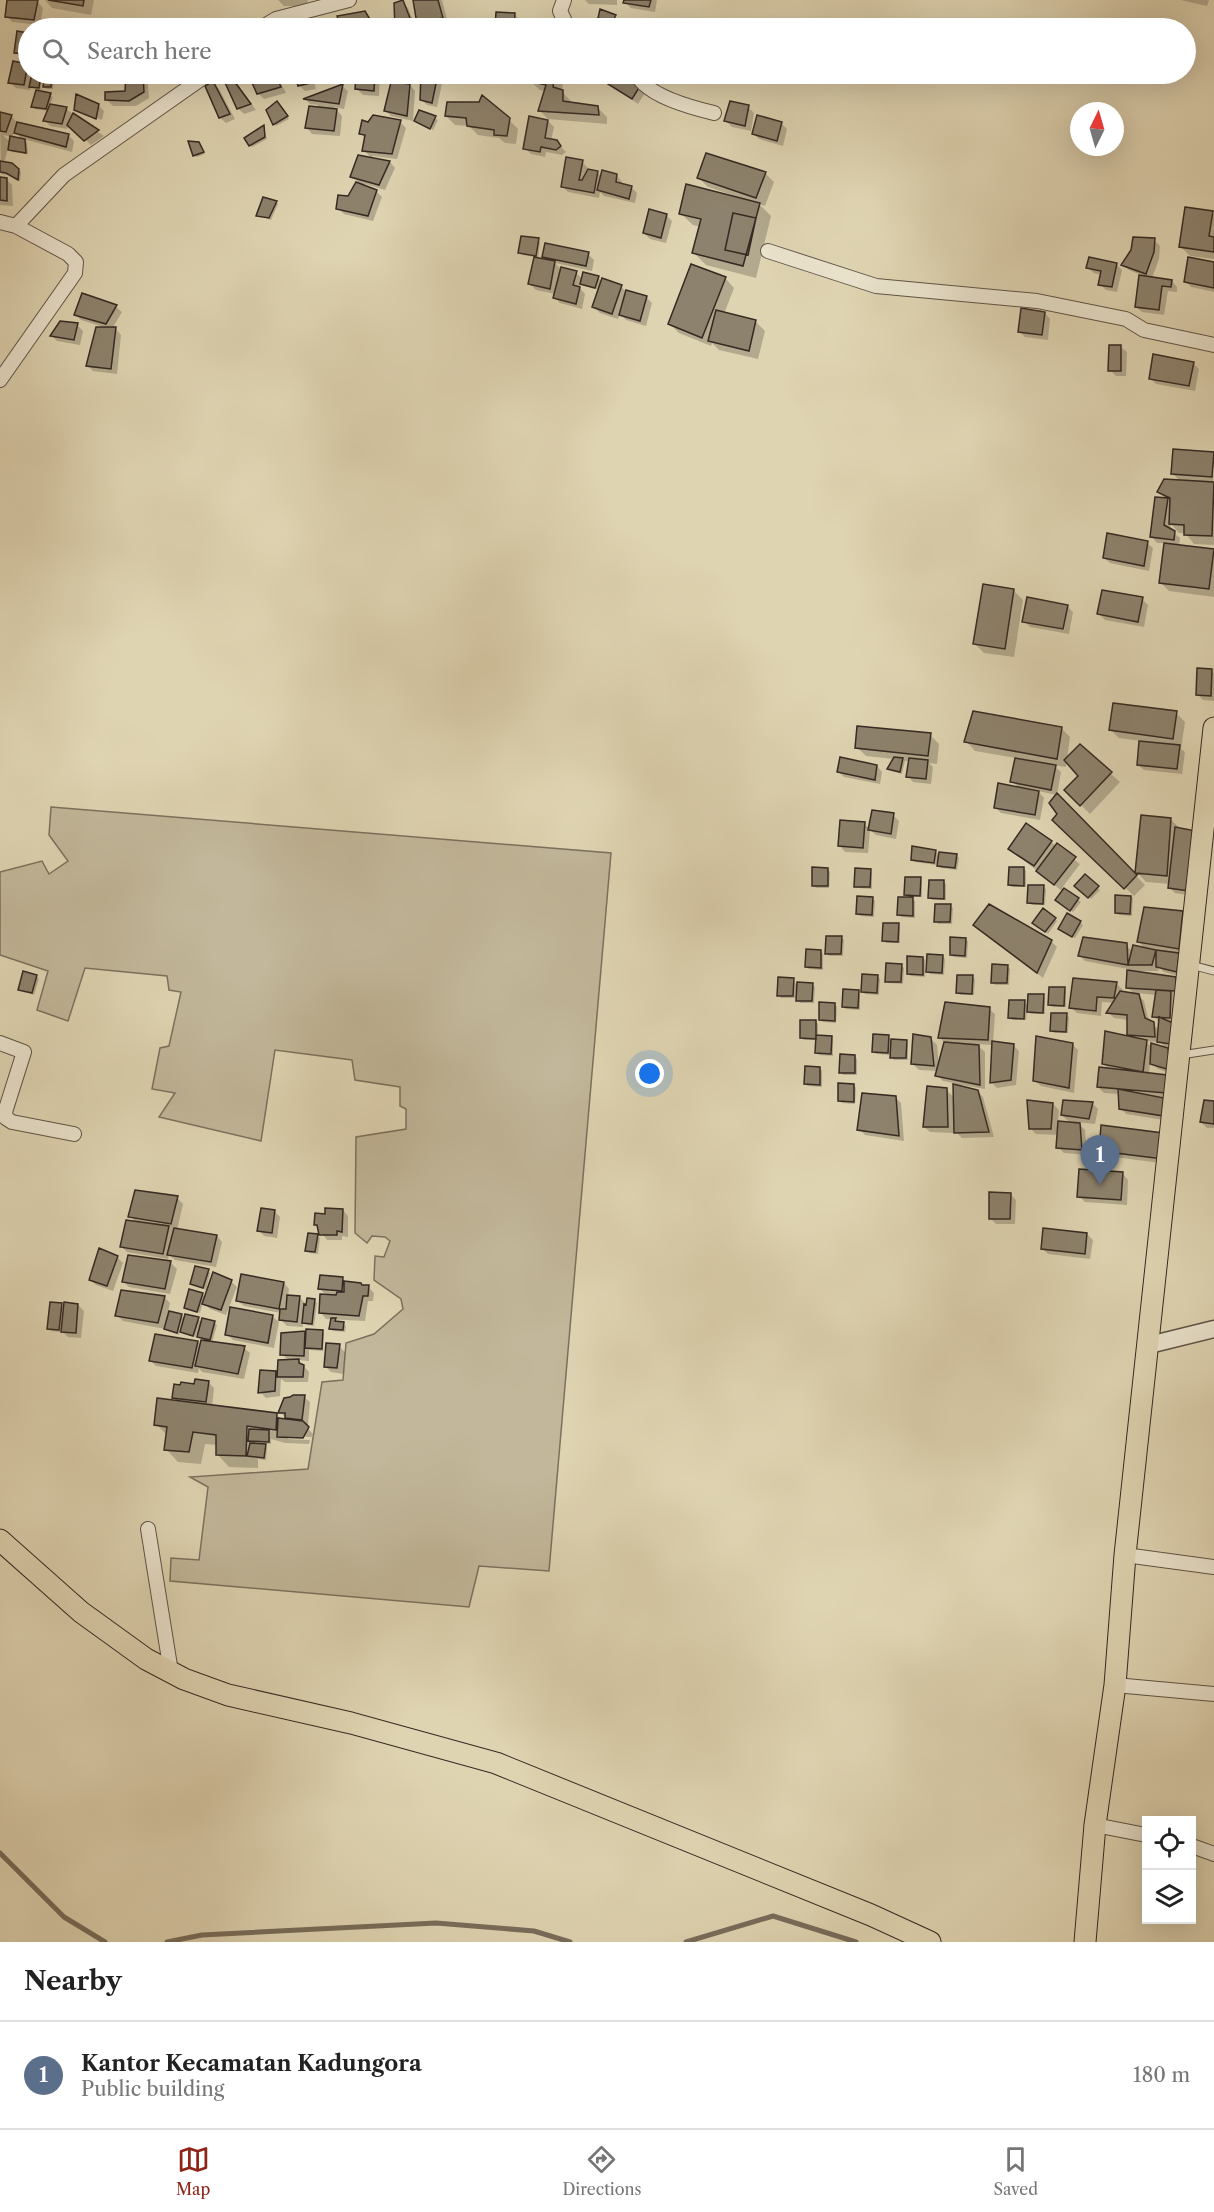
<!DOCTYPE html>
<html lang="en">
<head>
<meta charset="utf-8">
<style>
  :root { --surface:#fff; --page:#f2f2f2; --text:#222; --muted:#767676; --line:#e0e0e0; --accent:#8f2418 }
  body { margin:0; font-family:"Libre Caslon Text",serif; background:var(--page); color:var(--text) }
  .controls { position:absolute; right:18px; bottom:18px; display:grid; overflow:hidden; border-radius:0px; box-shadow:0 6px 24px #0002 }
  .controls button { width:54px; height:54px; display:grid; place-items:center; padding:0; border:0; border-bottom:2px solid var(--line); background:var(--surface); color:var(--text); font:30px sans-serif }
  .compass { position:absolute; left:1070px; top:102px; width:54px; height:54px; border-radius:50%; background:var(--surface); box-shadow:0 6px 24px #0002; rotate:5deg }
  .you { position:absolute; left:650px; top:1074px; width:21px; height:21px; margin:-15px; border:4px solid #fff; border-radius:50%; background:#1a73e8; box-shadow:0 0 0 9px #1a73e833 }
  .badge { display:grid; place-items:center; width:39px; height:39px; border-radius:50%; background:var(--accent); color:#fff; font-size:20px; font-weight:700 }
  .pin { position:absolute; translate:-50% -50px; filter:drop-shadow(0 2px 3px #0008) }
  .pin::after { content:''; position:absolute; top:32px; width:21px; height:18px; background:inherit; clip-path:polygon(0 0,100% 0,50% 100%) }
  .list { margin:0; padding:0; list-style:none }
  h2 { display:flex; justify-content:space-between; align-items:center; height:78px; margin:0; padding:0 24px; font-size:26px }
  h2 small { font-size:20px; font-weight:400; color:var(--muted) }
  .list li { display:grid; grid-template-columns:39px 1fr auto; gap:18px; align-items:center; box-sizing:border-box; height:108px; padding:0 24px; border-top:2px solid var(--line) }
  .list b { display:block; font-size:22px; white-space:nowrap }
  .list p { margin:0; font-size:20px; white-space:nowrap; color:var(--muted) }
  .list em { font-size:20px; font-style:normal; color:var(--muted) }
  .icon { flex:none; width:33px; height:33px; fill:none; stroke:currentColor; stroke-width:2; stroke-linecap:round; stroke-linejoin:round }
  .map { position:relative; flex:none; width:1214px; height:1942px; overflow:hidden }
  .search { position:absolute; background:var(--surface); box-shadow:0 6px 24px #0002; left:18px; right:18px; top:18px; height:66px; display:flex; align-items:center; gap:15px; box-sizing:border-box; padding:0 21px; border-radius:33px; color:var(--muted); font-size:22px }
  .sheet { height:186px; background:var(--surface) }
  nav { display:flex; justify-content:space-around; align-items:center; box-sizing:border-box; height:84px; border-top:2px solid var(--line); background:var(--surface); font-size:16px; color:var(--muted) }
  nav a { display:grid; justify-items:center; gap:3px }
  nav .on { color:var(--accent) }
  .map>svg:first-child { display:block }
  .green { fill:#c2b79a; stroke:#7c705e; stroke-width:1.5 }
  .shadow { fill:#0003; fill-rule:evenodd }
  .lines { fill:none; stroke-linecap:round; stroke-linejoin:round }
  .stream { stroke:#786d5b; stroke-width:5 }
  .building { fill:#8d826d; stroke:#352922; stroke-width:1.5 }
  .service-casing { stroke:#605446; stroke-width:9 }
  .minor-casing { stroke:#605446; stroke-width:16 }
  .tertiary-casing { stroke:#605446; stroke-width:19 }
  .primary-casing { stroke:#352922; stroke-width:23 }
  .service { stroke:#eae3cd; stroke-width:7 }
  .minor { stroke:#eae3cd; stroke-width:14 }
  .tertiary { stroke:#eae3cd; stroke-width:16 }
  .primary { stroke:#dfd4b2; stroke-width:21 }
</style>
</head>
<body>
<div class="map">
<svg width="1214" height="1942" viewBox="0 0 1214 1942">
  <rect width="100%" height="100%" fill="#dfd4b2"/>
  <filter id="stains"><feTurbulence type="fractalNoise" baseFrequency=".00333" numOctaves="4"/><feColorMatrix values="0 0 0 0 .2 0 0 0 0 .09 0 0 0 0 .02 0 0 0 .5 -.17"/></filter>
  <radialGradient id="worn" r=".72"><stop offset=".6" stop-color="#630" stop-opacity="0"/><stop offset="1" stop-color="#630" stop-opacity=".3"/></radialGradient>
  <path class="green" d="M 51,807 L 611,853 L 549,1571 L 479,1566 L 469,1607 L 170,1581 L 171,1558 L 199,1560 L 208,1487 L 190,1477 L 308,1469 L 322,1382 L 343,1380 L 346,1343 L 374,1334 L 403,1309 L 401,1299 L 374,1280 L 375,1256 L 384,1257 L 390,1241 L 385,1237 L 372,1236 L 367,1243 L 355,1233 L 356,1137 L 406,1129 L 406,1109 L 400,1106 L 400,1087 L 355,1080 L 352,1060 L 275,1050 L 261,1141 L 159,1117 L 175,1093 L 152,1089 L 160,1048 L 169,1046 L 181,992 L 169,990 L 167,976 L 85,968 L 68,1021 L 37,1010 L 48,971 L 0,955 L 0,872 L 42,861 L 49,874 L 68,861 L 49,835 Z"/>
  <path class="shadow" d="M 15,0 L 38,2 L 43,8 L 40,25 L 12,22 L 7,16 Z
    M 45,0 L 94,0 L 91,15 L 52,8 Z
    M 278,0 L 308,0 L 306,6 L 284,6 Z
    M 415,0 L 442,0 L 448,23 L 424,28 L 418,23 Z
    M 585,0 L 617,0 L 617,5 L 589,4 Z
    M 625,0 L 657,0 L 655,12 L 631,8 L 625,2 Z
    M 1181,0 L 1209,0 L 1207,6 Z
    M 402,2 L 408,8 L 416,28 L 396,28 L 396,4 Z
    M 365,13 L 376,28 L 344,28 L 339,18 Z
    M 498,13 L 514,14 L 520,20 L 519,28 L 497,28 Z
    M 615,16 L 617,19 L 615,24 L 599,18 Z
    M 488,22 L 495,28 L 465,28 L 467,23 Z
    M 18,33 L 28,35 L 28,56 L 18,55 L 16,53 Z
    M 14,63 L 28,65 L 28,74 L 40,74 L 43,76 L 40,92 L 53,97 L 50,105 L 66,109 L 104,136 L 91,145 L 69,124 L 67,129 L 50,126 L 45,121 L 49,111 L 35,109 L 33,107 L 38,89 L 31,87 L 30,90 L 16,88 L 10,82 Z
    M 47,74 L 52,74 L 54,76 L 53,89 L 47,89 L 44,87 Z
    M 127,74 L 147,74 L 149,98 L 136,106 L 113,106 L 107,100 L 126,93 Z
    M 250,74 L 276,74 L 286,93 L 264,99 L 258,93 Z
    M 296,74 L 312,74 L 316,89 L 305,91 L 299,85 Z
    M 317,74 L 327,74 L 321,78 Z
    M 357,74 L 380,74 L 379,96 L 363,95 L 357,89 Z
    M 396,74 L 407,74 L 414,78 L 414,81 L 399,80 Z
    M 423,74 L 444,74 L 437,107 L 427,105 L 421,99 Z
    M 532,74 L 564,74 L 562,92 L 571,101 L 571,103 L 598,108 L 607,117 L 607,124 L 548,119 L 539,110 L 546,91 L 540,90 L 530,81 Z
    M 619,74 L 627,74 L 647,90 L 638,104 L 610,84 Z
    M 228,75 L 234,80 L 256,110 L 244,114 L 238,108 Z
    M 213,83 L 219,89 L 235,119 L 226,123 L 220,118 Z
    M 410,85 L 415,91 L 413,121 L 391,116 L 386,111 Z
    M 342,86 L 348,91 L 344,109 L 334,107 L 342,116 L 340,136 L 312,134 L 307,128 L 318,105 L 310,104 L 305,99 Z
    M 98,105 L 104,111 L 102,120 L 80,111 L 80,113 L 76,109 Z
    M 280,105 L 289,119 L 276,126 L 274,124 Z
    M 748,107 L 754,113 L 751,131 L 732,127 L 726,121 Z
    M 499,110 L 518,129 L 516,144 L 505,143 L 499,138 L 478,135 L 469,126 L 455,125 L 446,116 Z
    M 420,112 L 438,120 L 433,130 L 416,121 Z
    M 0,113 L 11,116 L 17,122 L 68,135 L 74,141 L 72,152 L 23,139 L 27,143 L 28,154 L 12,152 L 8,148 L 4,163 L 21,172 L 20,181 L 10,175 L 1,174 ZM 14,131 L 23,140 L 12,138 ZM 3,135 L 12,137 L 11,143 Z
    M 548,121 L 554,127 L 551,141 L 556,142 L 566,152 L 562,155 L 546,152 L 545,157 L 531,154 L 525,148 Z
    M 400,122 L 406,128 L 397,159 L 372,156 L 372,159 L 364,150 L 366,139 L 360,133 L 369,124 Z
    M 781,123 L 787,129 L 783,146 L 759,139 L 753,133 Z
    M 263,127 L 267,139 L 252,147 L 250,145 Z
    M 198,143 L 205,154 L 197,157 L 194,155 Z
    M 359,156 L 390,162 L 395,168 L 385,190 L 365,184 L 364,187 L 376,191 L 382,197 L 373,221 L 344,214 L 338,208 L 349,198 L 358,182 L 352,176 Z
    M 582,162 L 588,168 L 587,170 L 597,172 L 602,177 L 617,176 L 622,182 L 622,185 L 631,187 L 637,193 L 635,203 L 604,196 L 600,192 L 599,198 L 568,192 L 562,186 Z
    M 765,173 L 774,182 L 765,206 L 759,204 L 771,216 L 756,278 L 706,265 L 694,253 L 701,227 L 693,225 L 680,213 L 731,197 L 732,195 L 708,187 L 699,178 Z
    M 0,178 L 6,179 L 12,185 L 13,206 L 0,205 Z
    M 276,202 L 278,204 L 271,220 L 258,215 Z
    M 1212,213 L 1214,214 L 1214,259 L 1190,256 L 1181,247 Z
    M 666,215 L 672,221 L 666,243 L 650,239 L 644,233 Z
    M 538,240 L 540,242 L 538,260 L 549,262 L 543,256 L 588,254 L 594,260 L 592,271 L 555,263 L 561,269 L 576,273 L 583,279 L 598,278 L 603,282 L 621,287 L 627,292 L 646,297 L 652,303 L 646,326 L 626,320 L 620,314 L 618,319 L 600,313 L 594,307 L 600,290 L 584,286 L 581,283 L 580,288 L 585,294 L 582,309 L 560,303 L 554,297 L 555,294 L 536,290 L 530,284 L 535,257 L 523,255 L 520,253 Z
    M 1154,240 L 1160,246 L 1159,259 L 1152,278 L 1172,281 L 1177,287 L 1177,292 L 1168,291 L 1164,315 L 1142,312 L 1136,307 L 1141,275 L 1129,270 L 1123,265 Z
    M 1116,264 L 1122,270 L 1117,292 L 1106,290 L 1100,284 L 1102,275 L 1094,273 L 1088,268 Z
    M 1214,264 L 1214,292 L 1191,287 L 1185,281 Z
    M 725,278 L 734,288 L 724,314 L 756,322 L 765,331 L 758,359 L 719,350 L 712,343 L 711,346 L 679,333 L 670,324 Z
    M 83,295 L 116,307 L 122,312 L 112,329 L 116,329 L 121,335 L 117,374 L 93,371 L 87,365 L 107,328 L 81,320 L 75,314 Z
    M 1045,313 L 1050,319 L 1048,340 L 1025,337 L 1019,331 Z
    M 77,325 L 83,331 L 80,345 L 57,341 L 52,336 Z
    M 1121,347 L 1127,352 L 1126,376 L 1116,376 L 1110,370 Z
    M 1193,363 L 1199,369 L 1195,391 L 1156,384 L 1150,378 Z
    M 1213,453 L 1214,545 L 1194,544 L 1185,533 L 1179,533 L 1171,524 L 1170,530 L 1180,538 L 1179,546 L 1214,551 L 1214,597 L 1169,591 L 1160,582 L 1165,543 L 1157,543 L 1152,537 L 1167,500 L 1159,492 L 1180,481 L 1172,473 Z
    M 1147,543 L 1153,548 L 1149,571 L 1110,563 L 1104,558 Z
    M 1014,591 L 1023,600 L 1014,657 L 984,653 L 975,644 Z
    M 1142,599 L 1148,605 L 1144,627 L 1105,620 L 1099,614 Z
    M 1067,606 L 1073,612 L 1069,634 L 1030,627 L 1024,621 Z
    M 1212,671 L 1214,673 L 1214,701 L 1203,700 L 1197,694 Z
    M 1176,713 L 1185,722 L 1181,749 L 1185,752 L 1182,774 L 1144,770 L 1138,765 L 1141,741 L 1119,738 L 1110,729 Z
    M 1061,728 L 1070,737 L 1067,759 L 1080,746 L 1120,782 L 1090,814 L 1066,790 L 1080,776 L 1067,761 L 1066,767 L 1053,765 L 1061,772 L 1057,795 L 1038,791 L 1044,798 L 1040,820 L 1001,813 L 995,807 L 1019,788 L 1012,781 L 1016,758 L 975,751 L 966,741 Z
    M 930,735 L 939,744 L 937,764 L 929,763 L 933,767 L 931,784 L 913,782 L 908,776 L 910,761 L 905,761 L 902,774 L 891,771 L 889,769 L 894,759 L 866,756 L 857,747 Z
    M 877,766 L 882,772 L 880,784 L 844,777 L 839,772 Z
    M 1057,795 L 1145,885 L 1134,896 L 1054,820 L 1059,814 Z
    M 893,815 L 899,821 L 896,839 L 876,835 L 870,830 L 868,853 L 845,852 L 840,846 L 864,824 L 870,829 Z
    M 1171,820 L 1181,829 L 1194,896 L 1175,893 L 1169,887 L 1170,884 L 1146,882 L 1137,872 Z
    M 1051,842 L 1080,864 L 1062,888 L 1081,902 L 1073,912 L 1059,902 L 1063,892 L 1010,849 Z
    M 935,851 L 940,856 L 957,856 L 959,858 L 957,870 L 941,868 L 936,863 L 936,865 L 915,862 L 912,859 Z
    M 827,869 L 830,872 L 829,888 L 816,888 L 813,885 Z
    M 1024,869 L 1026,871 L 1026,887 L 1012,887 L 1009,885 Z
    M 870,870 L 872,873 L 872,889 L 858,888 L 856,886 Z
    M 1085,876 L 1100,890 L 1091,899 L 1077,886 Z
    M 920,879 L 922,881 L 922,897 L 911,897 L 915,901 L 915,918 L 901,917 L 899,914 L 910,899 L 905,894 Z
    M 944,882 L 946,884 L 946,900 L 932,900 L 929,897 Z
    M 1043,887 L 1046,889 L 1045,905 L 1032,905 L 1029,902 Z
    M 1117,897 L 1133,897 L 1132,916 L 1119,915 L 1116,913 Z
    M 872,898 L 875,901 L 874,917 L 860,916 L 858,914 Z
    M 950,906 L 953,908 L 952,924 L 938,924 L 936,921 Z
    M 1183,913 L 1189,918 L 1185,954 L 1176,953 L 1184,961 L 1182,977 L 1164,972 L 1159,967 L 1158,971 L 1132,971 L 1132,973 L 1175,978 L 1181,984 L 1177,1049 L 1165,1047 L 1174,1055 L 1175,1075 L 1158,1069 L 1150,1062 L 1149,1075 L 1172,1098 L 1161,1098 L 1170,1121 L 1126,1114 L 1121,1108 L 1120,1094 L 1104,1093 L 1098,1087 L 1110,1070 L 1103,1064 L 1133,1039 L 1129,1034 L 1128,1020 L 1114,1018 L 1108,1012 L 1115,1003 L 1102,1002 L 1101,1016 L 1077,1013 L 1071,1007 L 1075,979 L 1117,984 L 1123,990 L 1122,993 L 1135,995 L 1127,987 L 1128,969 L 1085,961 L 1079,955 L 1126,945 L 1133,952 L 1145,949 L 1139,942 ZM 1136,993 L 1157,995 L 1154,1016 L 1159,1022 L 1160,1030 L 1149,1022 L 1144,1001 ZM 1145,1041 L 1160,1042 L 1167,1049 L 1153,1048 Z
    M 1055,919 L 1057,921 L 1048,934 L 1037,925 Z
    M 1080,922 L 1083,925 L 1075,938 L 1063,931 Z
    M 898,925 L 900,927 L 900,943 L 886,943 L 884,940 Z
    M 981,931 L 1051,941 L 1057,947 L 1043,978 Z
    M 841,938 L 844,940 L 843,956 L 829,956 L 827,953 Z
    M 966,939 L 968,942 L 967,958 L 954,957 L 951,955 Z
    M 821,952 L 823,954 L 823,970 L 809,969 L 806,967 Z
    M 942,956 L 945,959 L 944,975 L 930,974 L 928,972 Z
    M 923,958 L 925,960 L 925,977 L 911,976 L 908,974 Z
    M 901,965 L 904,968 L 903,984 L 889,983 L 887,981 Z
    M 1007,967 L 1010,969 L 1009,985 L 995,985 L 993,982 Z
    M 36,976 L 39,979 L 34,995 L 20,989 Z
    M 877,976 L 880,979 L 879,995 L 865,994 L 863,992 Z
    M 972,977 L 975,979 L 974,995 L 960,995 L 958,992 Z
    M 793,980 L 796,984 L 812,985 L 815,987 L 814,1003 L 800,1003 L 798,998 L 781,998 L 779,995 Z
    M 1064,989 L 1066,991 L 1066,1007 L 1052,1007 L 1050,1004 Z
    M 858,991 L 860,994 L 860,1010 L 846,1009 L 843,1007 Z
    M 1043,996 L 1045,998 L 1045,1014 L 1031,1014 L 1027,1010 L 1026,1020 L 1012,1020 L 1010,1017 L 1024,1002 L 1029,1006 Z
    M 835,1004 L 837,1007 L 836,1023 L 823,1022 L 820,1020 Z
    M 989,1009 L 995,1014 L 993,1043 L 1014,1046 L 1019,1051 L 1016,1085 L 997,1088 L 991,1082 L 994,1045 L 976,1044 L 985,1052 L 985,1089 L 961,1085 L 961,1087 L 977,1091 L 983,1097 L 994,1137 L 962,1138 L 953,1129 L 953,1133 L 930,1132 L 924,1127 L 946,1090 L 955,1098 L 954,1083 L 943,1081 L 937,1075 L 938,1071 L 919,1070 L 913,1064 L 931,1039 L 937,1045 L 939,1067 L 945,1043 L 939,1037 Z
    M 1066,1015 L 1069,1017 L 1068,1033 L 1054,1033 L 1052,1030 Z
    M 816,1022 L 818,1024 L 818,1037 L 831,1037 L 833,1040 L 833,1056 L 819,1055 L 817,1053 L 817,1040 L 804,1040 L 801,1037 Z
    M 888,1036 L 891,1041 L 906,1041 L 908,1044 L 908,1060 L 894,1060 L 891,1055 L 876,1054 L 874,1052 Z
    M 1072,1044 L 1078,1050 L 1074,1093 L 1041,1086 L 1035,1081 Z
    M 855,1057 L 857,1059 L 857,1075 L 843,1075 L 840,1072 Z
    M 820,1068 L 822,1071 L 822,1087 L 808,1086 L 805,1084 Z
    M 854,1085 L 856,1088 L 855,1104 L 842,1103 L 839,1100 Z
    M 895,1097 L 901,1103 L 904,1141 L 865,1135 L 859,1129 Z
    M 1214,1102 L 1214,1128 L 1207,1128 L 1201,1122 Z
    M 1092,1103 L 1098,1109 L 1095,1124 L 1077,1122 L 1085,1130 L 1087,1155 L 1064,1153 L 1058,1147 L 1059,1135 L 1036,1134 L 1030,1128 L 1053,1104 L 1059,1110 L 1058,1122 L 1071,1124 L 1062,1115 Z
    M 1162,1134 L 1168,1164 L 1106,1156 L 1100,1150 Z
    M 1123,1174 L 1128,1180 L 1127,1205 L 1085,1202 L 1079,1196 Z
    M 1010,1194 L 1016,1200 L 1015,1224 L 996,1224 L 990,1218 Z
    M 177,1198 L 183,1204 L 177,1230 L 217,1236 L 222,1242 L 216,1267 L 175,1260 L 169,1255 L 168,1259 L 127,1252 L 121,1246 L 137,1223 L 130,1216 Z
    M 343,1210 L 348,1216 L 348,1237 L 342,1236 L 342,1240 L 327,1240 L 316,1225 L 327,1216 Z
    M 274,1211 L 280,1217 L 277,1238 L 264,1236 L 259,1230 Z
    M 1087,1234 L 1093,1240 L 1090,1259 L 1048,1254 L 1042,1248 Z
    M 317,1236 L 320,1238 L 318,1254 L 309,1253 L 307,1250 Z
    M 117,1257 L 123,1263 L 113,1291 L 96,1285 L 90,1279 Z
    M 129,1257 L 171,1263 L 177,1269 L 170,1294 L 129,1287 L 123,1281 Z
    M 208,1271 L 210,1273 L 206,1290 L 192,1284 Z
    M 342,1279 L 347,1283 L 368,1287 L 374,1293 L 373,1301 L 368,1301 L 365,1321 L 326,1319 L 321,1313 L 327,1296 L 320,1289 Z
    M 231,1281 L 237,1287 L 226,1315 L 210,1309 L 203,1302 L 200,1313 L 186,1308 L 202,1294 L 206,1298 Z
    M 284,1283 L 289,1289 L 288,1296 L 299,1297 L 308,1306 L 314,1300 L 317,1303 L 314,1326 L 307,1325 L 303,1322 L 303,1327 L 287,1326 L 281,1320 L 281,1313 L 244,1306 L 238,1301 Z
    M 164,1297 L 170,1303 L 168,1312 L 181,1316 L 185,1319 L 198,1319 L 202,1323 L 214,1323 L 217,1325 L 212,1343 L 244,1348 L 250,1353 L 244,1379 L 202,1372 L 199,1368 L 198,1373 L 156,1366 L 150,1360 L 198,1342 L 201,1346 L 203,1339 L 196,1334 L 196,1337 L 184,1334 L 180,1330 L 179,1335 L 165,1329 L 123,1321 L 117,1315 Z
    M 61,1305 L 65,1308 L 78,1305 L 84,1311 L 81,1338 L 68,1337 L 61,1330 L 61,1332 L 51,1331 L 49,1329 Z
    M 232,1309 L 273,1317 L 279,1322 L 274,1348 L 233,1340 L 227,1334 Z
    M 335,1320 L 346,1326 L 345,1332 L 333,1331 L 330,1328 L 330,1322 Z
    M 322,1332 L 324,1334 L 323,1351 L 309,1350 L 309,1361 L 298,1360 L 309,1372 L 308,1382 L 285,1382 L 281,1379 L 280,1396 L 266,1398 L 260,1392 L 275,1372 L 279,1376 L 289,1361 L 282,1354 L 304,1333 L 308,1336 Z
    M 339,1346 L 345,1352 L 343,1374 L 331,1372 L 325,1366 Z
    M 208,1382 L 214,1388 L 212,1406 L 276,1414 L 282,1420 L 289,1421 L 280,1412 L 304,1397 L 310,1402 L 308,1425 L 304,1424 L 313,1434 L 310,1440 L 311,1437 L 288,1436 L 288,1439 L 310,1440 L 309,1444 L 285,1443 L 271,1439 L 271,1444 L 263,1443 L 267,1448 L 266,1460 L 258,1459 L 258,1468 L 229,1467 L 217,1454 L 217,1445 L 205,1444 L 201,1464 L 178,1462 L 166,1449 L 168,1436 L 156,1424 L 178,1402 L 174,1398 L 195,1385 Z"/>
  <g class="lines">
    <path class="stream" d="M 0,1853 L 64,1917 L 105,1942
      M 167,1942 L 202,1935 L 436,1923 L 534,1931 L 570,1942
      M 686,1942 L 773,1916 L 856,1942"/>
  </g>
  <path class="building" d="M 7,0 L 38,0 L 34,20 L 5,17 Z
    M 48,0 L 84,0 L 83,6 Z
    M 403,0 L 413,26 L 395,28 L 394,3 Z
    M 413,0 L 438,0 L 443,18 L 417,24 Z
    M 624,0 L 651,0 L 649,7 L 623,3 Z
    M 600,9 L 616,15 L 612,22 L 598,18 Z
    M 365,11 L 375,28 L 342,28 L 337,16 Z
    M 496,12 L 515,13 L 514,28 L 495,28 Z
    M 328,19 L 331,28 L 318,28 L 316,22 Z
    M 489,20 L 489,28 L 463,28 L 465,21 Z
    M 17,31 L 28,33 L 28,54 L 14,53 Z
    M 13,61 L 28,64 L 24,85 L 8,83 Z
    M 32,74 L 41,74 L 39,88 L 29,87 Z
    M 45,74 L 52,74 L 51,87 L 43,87 Z
    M 126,74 L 143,74 L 144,92 L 129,101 L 105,100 L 105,92 L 125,91 Z
    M 229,74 L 251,104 L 237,109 L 222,76 Z
    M 248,74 L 275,74 L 281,87 L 257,94 Z
    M 294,74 L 309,74 L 311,83 L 298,86 Z
    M 356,74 L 375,74 L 374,91 L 355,89 Z
    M 396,74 L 413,74 L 412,79 L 395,79 Z
    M 421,74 L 438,74 L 432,103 L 420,100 Z
    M 530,74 L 555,74 L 553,87 L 563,90 L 563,101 L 598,106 L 599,115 L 538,111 L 546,85 L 529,81 Z
    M 617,74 L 630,74 L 642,83 L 632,99 L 608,84 Z
    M 213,81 L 230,114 L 219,118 L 205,86 Z
    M 391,82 L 410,84 L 407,116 L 384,111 Z
    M 343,84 L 339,104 L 303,99 Z
    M 36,90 L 51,93 L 46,109 L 31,107 Z
    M 76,94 L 99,104 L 96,119 L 74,110 Z
    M 482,95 L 510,118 L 507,136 L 494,135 L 494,130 L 467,126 L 466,118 L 445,116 L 447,102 L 479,102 Z
    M 277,101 L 288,116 L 273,125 L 266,110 Z
    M 730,101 L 749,105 L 745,126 L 724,121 Z
    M 50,104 L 67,107 L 62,124 L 43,121 Z
    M 309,106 L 337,109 L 334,131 L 305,128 Z
    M 419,110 L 436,116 L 430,129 L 414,121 Z
    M 0,112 L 12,115 L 6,132 L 0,131 Z
    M 73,113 L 99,130 L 84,141 L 67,125 Z
    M 373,115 L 401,120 L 392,154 L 362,151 L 365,135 L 359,134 L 362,120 L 368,122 Z
    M 757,115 L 782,122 L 777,141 L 752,134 Z
    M 529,116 L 548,120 L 545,138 L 557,140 L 561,146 L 556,150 L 541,147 L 540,152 L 523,149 Z
    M 17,122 L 69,134 L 66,147 L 14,133 Z
    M 264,125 L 265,137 L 249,146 L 244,138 Z
    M 10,136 L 25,139 L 26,153 L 8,150 Z
    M 188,141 L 199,142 L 204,152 L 193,156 Z
    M 706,153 L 766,172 L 756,198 L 697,178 Z
    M 358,155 L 390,161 L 379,185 L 350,177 Z
    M 566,157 L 583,160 L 579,180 L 582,180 L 588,169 L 598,171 L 594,193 L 561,187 Z
    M 0,161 L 12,163 L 19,169 L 18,180 L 6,173 L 0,172 Z
    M 602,170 L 617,174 L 616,182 L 632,186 L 629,199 L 597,190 Z
    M 0,177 L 7,178 L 7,201 L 0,200 Z
    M 356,182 L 377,190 L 368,216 L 336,209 L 338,195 L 348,196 Z
    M 686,184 L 760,203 L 743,266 L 692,253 L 701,219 L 679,214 Z
    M 263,197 L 277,201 L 269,218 L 256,216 Z
    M 1185,207 L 1213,211 L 1209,236 L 1214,237 L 1214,252 L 1179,247 Z
    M 649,209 L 667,214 L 661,238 L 643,233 Z
    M 733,213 L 756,218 L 748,255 L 725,250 Z
    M 521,236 L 539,238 L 536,256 L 518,253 Z
    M 1133,237 L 1155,238 L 1154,252 L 1146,274 L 1121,265 L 1131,250 Z
    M 545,243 L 589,252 L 586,266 L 542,257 Z
    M 534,257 L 555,261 L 550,289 L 528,284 Z
    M 1089,257 L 1117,263 L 1112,287 L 1098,285 L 1101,271 L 1086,268 Z
    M 1188,257 L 1214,262 L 1214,288 L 1184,282 Z
    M 691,264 L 726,277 L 702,338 L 668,324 Z
    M 561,267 L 577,271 L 573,285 L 580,287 L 576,304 L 553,298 Z
    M 583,272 L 599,276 L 595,288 L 580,284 Z
    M 1139,275 L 1172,280 L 1171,287 L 1162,286 L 1159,310 L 1135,307 Z
    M 602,278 L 622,285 L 612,314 L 592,307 Z
    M 626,290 L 647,296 L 640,321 L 619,315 Z
    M 82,293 L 117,305 L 106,324 L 74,315 Z
    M 1021,308 L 1045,312 L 1042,335 L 1018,332 Z
    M 716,310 L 756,320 L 749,351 L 708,341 Z
    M 60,321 L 78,323 L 74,340 L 50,336 Z
    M 96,327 L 116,327 L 111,369 L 86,366 Z
    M 1109,345 L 1121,345 L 1121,371 L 1108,371 Z
    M 1153,354 L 1194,362 L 1189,386 L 1149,379 Z
    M 1173,449 L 1214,452 L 1212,477 L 1171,474 Z
    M 1164,479 L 1214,482 L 1212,536 L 1184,535 L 1184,525 L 1169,524 L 1170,498 L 1157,492 Z
    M 1155,497 L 1168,498 L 1164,525 L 1175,531 L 1174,540 L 1150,537 Z
    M 1107,533 L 1148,541 L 1144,566 L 1103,558 Z
    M 1164,543 L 1214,549 L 1209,589 L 1159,583 Z
    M 983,584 L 1014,589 L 1005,649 L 973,644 Z
    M 1102,590 L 1143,597 L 1138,622 L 1097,614 Z
    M 1027,597 L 1068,605 L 1063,629 L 1022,622 Z
    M 1197,668 L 1212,669 L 1211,696 L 1196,695 Z
    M 1113,703 L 1177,711 L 1173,739 L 1109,730 Z
    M 973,711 L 1062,727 L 1057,759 L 964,742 Z
    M 857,726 L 931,733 L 928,756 L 855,748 Z
    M 1139,741 L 1180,745 L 1177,769 L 1137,765 Z
    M 1080,744 L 1112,772 L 1080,806 L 1064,790 L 1078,776 L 1064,760 Z
    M 840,757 L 877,765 L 875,780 L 837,772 Z
    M 894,757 L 903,758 L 900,772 L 887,769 Z
    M 909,758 L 928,760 L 926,779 L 906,777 Z
    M 1015,758 L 1056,765 L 1051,790 L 1010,782 Z
    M 998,783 L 1039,791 L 1035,815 L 994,808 Z
    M 1057,793 L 1137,875 L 1124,889 L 1052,820 L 1057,814 L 1049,803 Z
    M 872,810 L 894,813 L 891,834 L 868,830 Z
    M 1141,815 L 1171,818 L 1167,876 L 1135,873 Z
    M 840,820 L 865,822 L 863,848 L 838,846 Z
    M 1026,823 L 1052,841 L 1034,866 L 1008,849 Z
    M 1175,827 L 1196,831 L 1189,891 L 1168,888 Z
    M 1057,843 L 1076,857 L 1054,885 L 1036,871 Z
    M 912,846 L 936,850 L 934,863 L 911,860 Z
    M 939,852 L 957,854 L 955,868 L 937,866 Z
    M 812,867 L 828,868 L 828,886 L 812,886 Z
    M 1009,867 L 1024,867 L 1024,886 L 1008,885 Z
    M 855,868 L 871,869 L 870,887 L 854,887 Z
    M 1085,874 L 1099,886 L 1088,898 L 1074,886 Z
    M 905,877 L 921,877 L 920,896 L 904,895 Z
    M 929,880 L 944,880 L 944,899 L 928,898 Z
    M 1028,885 L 1044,885 L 1043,904 L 1027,903 Z
    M 1064,888 L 1079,898 L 1070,911 L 1055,900 Z
    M 1115,895 L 1131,896 L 1130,914 L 1115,913 Z
    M 857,896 L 873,897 L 872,915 L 856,914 Z
    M 898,897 L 913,897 L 913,916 L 897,915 Z
    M 935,904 L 951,904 L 950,922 L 934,922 Z
    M 989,904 L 1052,940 L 1037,973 L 973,925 Z
    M 1144,907 L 1183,911 L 1179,949 L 1137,942 Z
    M 1043,908 L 1056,918 L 1045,932 L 1032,923 Z
    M 1067,913 L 1081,921 L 1072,937 L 1058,929 Z
    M 883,923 L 899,923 L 898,942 L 882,941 Z
    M 826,936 L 842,936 L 841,954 L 825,954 Z
    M 950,937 L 966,938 L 965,956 L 950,955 Z
    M 1083,937 L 1127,943 L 1128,965 L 1078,956 Z
    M 1133,945 L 1156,950 L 1152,965 L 1128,965 Z
    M 806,949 L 821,950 L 821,968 L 805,967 Z
    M 1156,950 L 1179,953 L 1177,972 L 1156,967 Z
    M 927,954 L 943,955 L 942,973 L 926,972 Z
    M 907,956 L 923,957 L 923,975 L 907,974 Z
    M 886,963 L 902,964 L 901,982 L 885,982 Z
    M 992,964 L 1008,965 L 1007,983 L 991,983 Z
    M 1127,970 L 1176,977 L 1176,991 L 1126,988 Z
    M 23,971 L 37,975 L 32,993 L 18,990 Z
    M 862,974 L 878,975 L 877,993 L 861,992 Z
    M 957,975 L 973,975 L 972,994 L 956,993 Z
    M 778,977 L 794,978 L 793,996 L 777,996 Z
    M 1073,978 L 1117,982 L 1114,998 L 1097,997 L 1096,1011 L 1069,1008 Z
    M 797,982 L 813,983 L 812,1001 L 796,1001 Z
    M 1049,987 L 1065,987 L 1064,1006 L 1048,1005 Z
    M 843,989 L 859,990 L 858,1008 L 842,1007 Z
    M 1156,990 L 1171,991 L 1170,1018 L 1152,1017 Z
    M 1120,991 L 1139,994 L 1145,1018 L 1154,1022 L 1155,1037 L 1127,1035 L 1127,1015 L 1106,1013 Z
    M 1028,994 L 1044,994 L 1043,1013 L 1027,1012 Z
    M 1009,1000 L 1025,1000 L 1024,1019 L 1008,1018 Z
    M 819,1002 L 835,1003 L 835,1021 L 819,1020 Z
    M 945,1002 L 990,1007 L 988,1040 L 938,1038 Z
    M 1051,1013 L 1067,1013 L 1066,1032 L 1050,1031 Z
    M 1159,1017 L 1173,1023 L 1171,1044 L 1157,1042 Z
    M 800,1020 L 816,1020 L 816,1039 L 800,1038 Z
    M 1105,1031 L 1147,1040 L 1143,1072 L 1102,1064 Z
    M 873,1034 L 889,1035 L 888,1053 L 872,1052 Z
    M 913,1034 L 931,1037 L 934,1066 L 911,1064 Z
    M 816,1035 L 832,1036 L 831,1054 L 815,1053 Z
    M 1036,1036 L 1073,1043 L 1069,1088 L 1033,1081 Z
    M 891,1039 L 907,1040 L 906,1058 L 890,1058 Z
    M 992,1041 L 1014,1044 L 1011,1080 L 990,1083 Z
    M 944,1042 L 979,1045 L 980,1085 L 935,1076 Z
    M 1151,1043 L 1168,1048 L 1170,1070 L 1150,1064 Z
    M 840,1054 L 855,1055 L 855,1073 L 839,1073 Z
    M 805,1066 L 820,1067 L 820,1085 L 804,1084 Z
    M 1099,1067 L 1167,1075 L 1166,1093 L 1097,1087 Z
    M 838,1083 L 854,1084 L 854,1102 L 838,1101 Z
    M 953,1084 L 978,1090 L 989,1132 L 954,1133 Z
    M 927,1086 L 947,1088 L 948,1127 L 923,1127 Z
    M 1118,1089 L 1164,1098 L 1164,1116 L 1119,1109 Z
    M 862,1093 L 896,1096 L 899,1136 L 857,1130 Z
    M 1027,1100 L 1053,1103 L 1051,1129 L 1029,1129 Z
    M 1063,1100 L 1093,1102 L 1089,1119 L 1061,1115 Z
    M 1204,1100 L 1214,1101 L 1214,1124 L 1200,1122 Z
    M 1058,1121 L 1080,1123 L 1082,1150 L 1056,1148 Z
    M 1101,1125 L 1163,1133 L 1163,1159 L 1099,1151 Z
    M 1079,1169 L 1123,1172 L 1121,1200 L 1077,1197 Z
    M 135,1190 L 178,1196 L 171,1224 L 128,1217 Z
    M 989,1192 L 1011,1193 L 1010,1219 L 989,1219 Z
    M 261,1208 L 275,1210 L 272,1233 L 257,1231 Z
    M 325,1208 L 343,1209 L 342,1232 L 337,1231 L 337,1235 L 319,1235 L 317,1225 L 314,1225 L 315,1213 L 325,1214 Z
    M 126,1220 L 169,1226 L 163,1254 L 120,1247 Z
    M 174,1228 L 217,1235 L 211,1262 L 167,1255 Z
    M 1043,1228 L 1087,1233 L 1085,1254 L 1041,1249 Z
    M 308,1233 L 318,1234 L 315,1252 L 305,1251 Z
    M 99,1248 L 118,1256 L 107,1286 L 89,1280 Z
    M 128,1255 L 171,1261 L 165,1289 L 122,1282 Z
    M 195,1266 L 209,1269 L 203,1288 L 190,1284 Z
    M 213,1272 L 232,1280 L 221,1310 L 202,1304 Z
    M 241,1274 L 284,1282 L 279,1309 L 236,1301 Z
    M 320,1275 L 343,1277 L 342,1291 L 318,1289 Z
    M 344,1281 L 361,1283 L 362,1285 L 369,1285 L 368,1296 L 363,1296 L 359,1316 L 319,1313 L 320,1294 L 336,1295 L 337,1292 L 344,1292 Z
    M 189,1289 L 203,1293 L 197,1312 L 184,1308 Z
    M 121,1290 L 165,1296 L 158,1323 L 115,1316 Z
    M 287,1295 L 300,1296 L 297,1322 L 279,1320 L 280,1309 L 286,1309 Z
    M 307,1298 L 315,1299 L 312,1324 L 302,1323 L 304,1304 L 306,1305 Z
    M 50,1302 L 62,1303 L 59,1330 L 47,1329 Z
    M 64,1302 L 78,1304 L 76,1333 L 61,1332 Z
    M 230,1307 L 273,1315 L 268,1343 L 225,1335 Z
    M 169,1311 L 182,1314 L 177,1333 L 164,1329 Z
    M 185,1314 L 199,1317 L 193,1336 L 180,1332 Z
    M 202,1318 L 215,1321 L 210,1340 L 197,1337 Z
    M 331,1318 L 336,1318 L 335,1321 L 344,1322 L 343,1330 L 329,1329 Z
    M 306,1329 L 323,1330 L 322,1349 L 305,1348 Z
    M 305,1331 L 304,1356 L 280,1355 L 281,1333 Z
    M 155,1334 L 198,1341 L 192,1368 L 149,1361 Z
    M 201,1340 L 245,1346 L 238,1374 L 195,1366 Z
    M 326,1343 L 340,1344 L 337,1368 L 324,1367 Z
    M 299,1359 L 299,1363 L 304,1365 L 303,1377 L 277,1377 L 278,1360 Z
    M 260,1370 L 276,1371 L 275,1391 L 258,1393 Z
    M 195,1379 L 209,1381 L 206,1402 L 172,1398 L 174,1384 L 180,1385 L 181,1382 L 194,1384 Z
    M 293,1395 L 305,1395 L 302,1420 L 285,1418 L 285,1413 L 278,1413 L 284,1398 L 290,1397 Z
    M 157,1398 L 277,1413 L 276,1430 L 247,1426 L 246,1456 L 216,1455 L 216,1435 L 193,1432 L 189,1452 L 164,1450 L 167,1427 L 154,1425 Z
    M 278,1418 L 303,1421 L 309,1427 L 303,1438 L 277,1437 Z
    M 249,1429 L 269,1430 L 269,1442 L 248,1441 Z
    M 250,1443 L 266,1444 L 264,1458 L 247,1456 Z"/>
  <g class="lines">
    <g class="service-casing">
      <path id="service" d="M 1191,965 L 1214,971
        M 1181,1055 L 1214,1050"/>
    </g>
    <g class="minor-casing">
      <path id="minor" d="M 564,0 L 560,11 L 568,28
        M 261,28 L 276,19 L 349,0
        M 635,74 C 638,77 641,81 644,84 C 660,99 693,108 714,113
        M 0,222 L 16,226 L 64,175 L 208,74
        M 768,251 L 876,286 L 1037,301 L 1126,319 L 1144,330 L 1214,345
        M 0,380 L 75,273 L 76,262 L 68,254 L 16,226
        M 0,1043 L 24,1052 L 5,1112 L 6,1118 L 12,1122 L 74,1134
        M 148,1529 L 171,1672
        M 1125,1555 L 1214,1567
        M 1115,1685 L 1214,1694
        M 1095,1825 L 1146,1835
        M 1192,1846 L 1214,1854"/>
    </g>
    <g class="tertiary-casing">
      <path id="tertiary" d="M 1149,1345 L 1214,1329"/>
    </g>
    <g class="primary-casing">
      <path id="primary" d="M 0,1540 L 81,1612 L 146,1659 L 184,1679 L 228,1695 L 351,1723 L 496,1763 L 871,1915 L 930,1942
        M 1085,1942 L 1095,1825 L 1115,1685 L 1125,1555 L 1214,728"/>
    </g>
    <use href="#service" class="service"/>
    <use href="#minor" class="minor"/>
    <use href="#tertiary" class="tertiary"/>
    <use href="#primary" class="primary"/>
  </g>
  <rect width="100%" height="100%" filter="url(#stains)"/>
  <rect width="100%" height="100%" fill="url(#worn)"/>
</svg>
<div class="controls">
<button><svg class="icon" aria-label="locate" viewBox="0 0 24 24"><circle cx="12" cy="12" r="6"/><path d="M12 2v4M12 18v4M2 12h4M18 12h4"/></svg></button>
<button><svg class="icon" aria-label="layers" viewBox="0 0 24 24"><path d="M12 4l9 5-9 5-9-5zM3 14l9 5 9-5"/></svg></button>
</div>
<svg class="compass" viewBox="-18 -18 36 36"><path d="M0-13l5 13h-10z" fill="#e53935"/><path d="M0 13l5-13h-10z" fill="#767676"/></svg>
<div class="you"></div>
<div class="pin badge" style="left:1100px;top:1185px;background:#5c6f8a">1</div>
<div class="search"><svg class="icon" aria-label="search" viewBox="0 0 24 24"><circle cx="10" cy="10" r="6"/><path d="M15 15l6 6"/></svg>Search here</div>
</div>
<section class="sheet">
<h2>Nearby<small></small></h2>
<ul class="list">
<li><span class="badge" style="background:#5c6f8a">1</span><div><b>Kantor Kecamatan Kadungora</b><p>Public building</p></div><em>180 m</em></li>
</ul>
</section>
<nav>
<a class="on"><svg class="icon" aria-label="map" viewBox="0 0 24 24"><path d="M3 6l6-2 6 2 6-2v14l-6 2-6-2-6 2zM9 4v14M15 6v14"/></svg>Map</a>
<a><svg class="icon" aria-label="directions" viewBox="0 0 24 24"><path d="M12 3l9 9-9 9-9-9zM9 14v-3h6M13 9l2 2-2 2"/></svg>Directions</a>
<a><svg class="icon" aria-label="saved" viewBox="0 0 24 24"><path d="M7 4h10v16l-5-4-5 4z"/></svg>Saved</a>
</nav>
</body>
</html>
